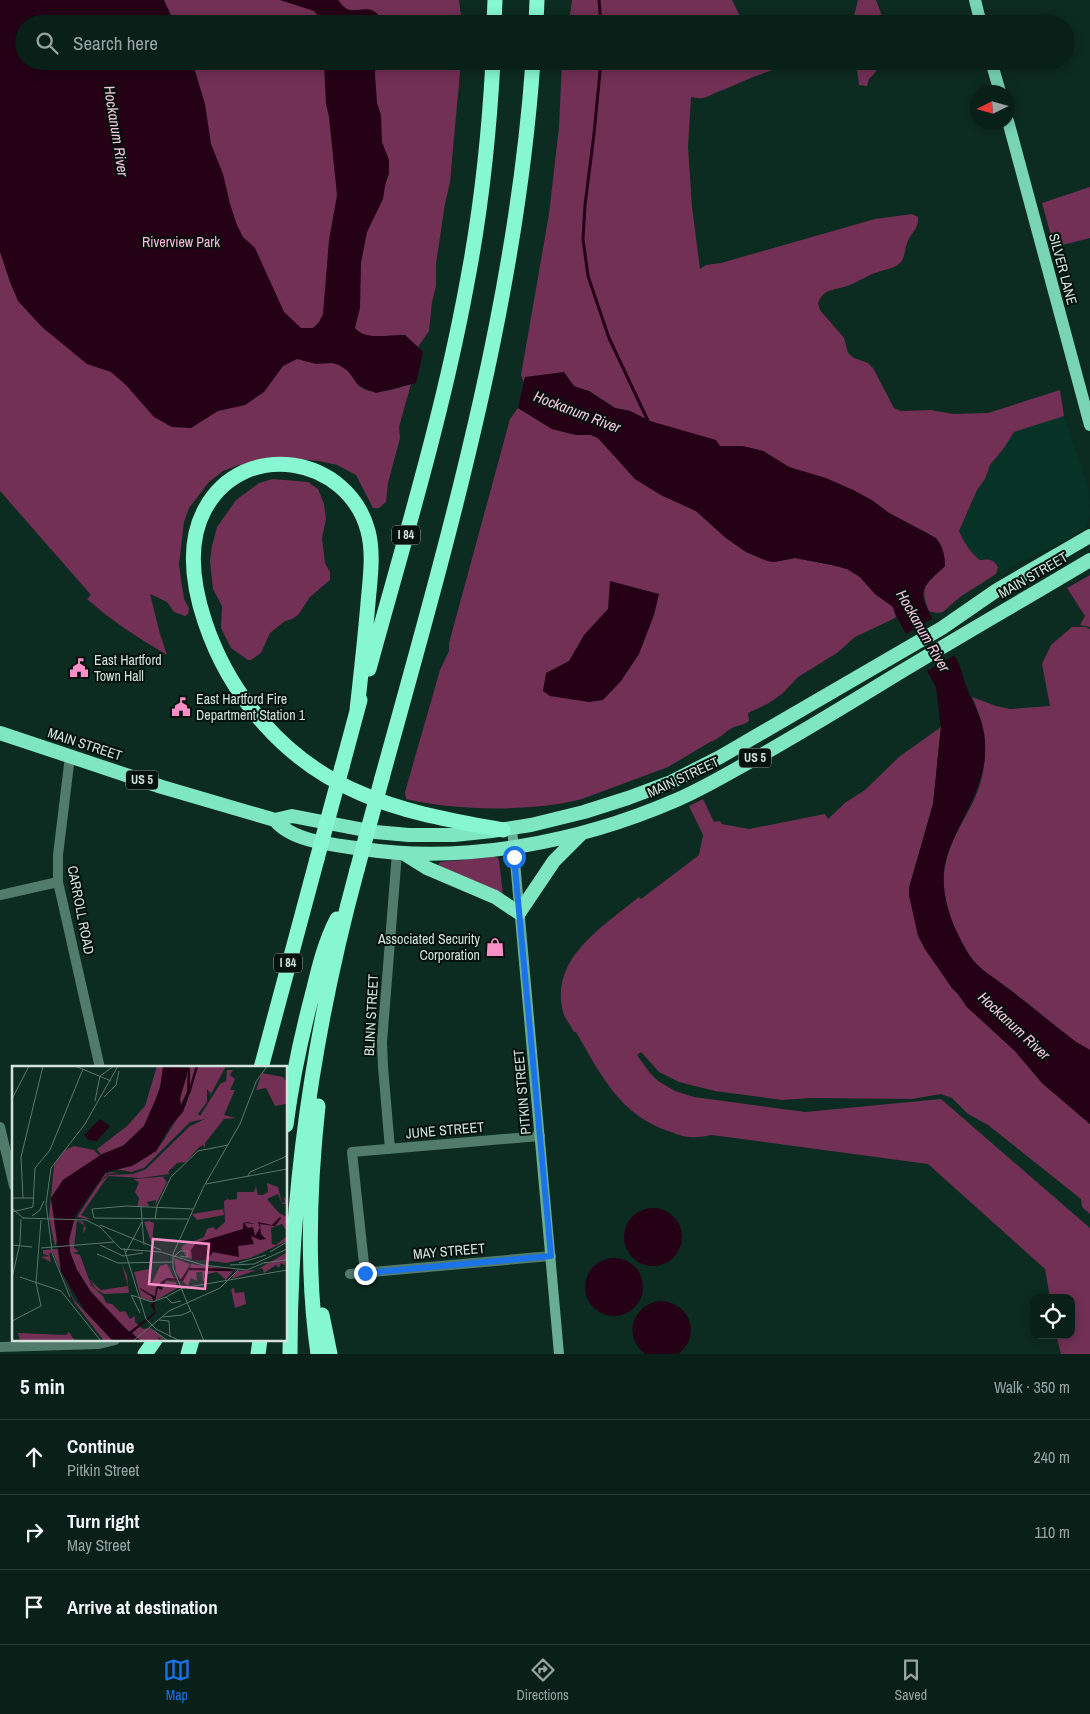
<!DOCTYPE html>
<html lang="en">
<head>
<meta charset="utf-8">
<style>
  :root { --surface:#092019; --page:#122822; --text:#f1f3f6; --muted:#99a3a2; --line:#293e38; --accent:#1a73e8 }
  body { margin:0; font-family:"Archivo Narrow",sans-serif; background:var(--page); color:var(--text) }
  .controls { position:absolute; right:15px; bottom:15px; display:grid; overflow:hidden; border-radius:10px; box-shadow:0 2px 12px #0003 }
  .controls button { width:45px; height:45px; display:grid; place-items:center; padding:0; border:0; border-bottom:1px solid var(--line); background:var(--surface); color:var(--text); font:25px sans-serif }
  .compass { position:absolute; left:970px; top:85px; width:45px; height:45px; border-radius:50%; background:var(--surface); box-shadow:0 2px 12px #0003; rotate:265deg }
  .stop { position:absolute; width:15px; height:15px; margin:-11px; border:4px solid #1a73e8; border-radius:50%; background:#fff }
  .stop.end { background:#1a73e8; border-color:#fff; box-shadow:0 1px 5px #0008 }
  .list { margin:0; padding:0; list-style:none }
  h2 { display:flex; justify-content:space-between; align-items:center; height:65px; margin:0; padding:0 20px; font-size:21px }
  h2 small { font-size:16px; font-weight:400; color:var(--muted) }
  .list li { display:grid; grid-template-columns:32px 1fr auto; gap:15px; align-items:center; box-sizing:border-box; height:75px; padding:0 20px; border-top:1px solid var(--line) }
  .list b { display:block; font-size:19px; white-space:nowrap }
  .list p { margin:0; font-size:16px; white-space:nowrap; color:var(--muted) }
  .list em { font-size:16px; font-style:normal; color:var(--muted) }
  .icon { flex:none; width:28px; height:28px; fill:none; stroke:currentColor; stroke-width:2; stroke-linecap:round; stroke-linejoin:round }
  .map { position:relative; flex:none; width:1090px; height:1354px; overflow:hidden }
  .search { position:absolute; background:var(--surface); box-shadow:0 2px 12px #0003; left:15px; right:15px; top:15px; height:55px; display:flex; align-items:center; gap:12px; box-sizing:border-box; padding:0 18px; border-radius:28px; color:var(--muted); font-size:19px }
  .sheet { height:290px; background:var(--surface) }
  nav { display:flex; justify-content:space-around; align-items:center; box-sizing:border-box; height:70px; border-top:1px solid var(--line); background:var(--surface); font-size:14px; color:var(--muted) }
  nav a { display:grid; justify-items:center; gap:2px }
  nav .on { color:var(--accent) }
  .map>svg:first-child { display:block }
  .built { fill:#073326 }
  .green { fill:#713054 }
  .water { fill:#250116 }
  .pier { fill:#0c2b21 }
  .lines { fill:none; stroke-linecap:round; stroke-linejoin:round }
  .stream { stroke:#250116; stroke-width:3 }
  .minor { stroke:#517c6c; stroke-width:10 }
  .secondary { stroke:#68ad94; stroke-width:10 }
  .primary { stroke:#78d4b3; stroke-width:12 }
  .trunk { stroke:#7fe6c2; stroke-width:14 }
  .motorway { stroke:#86f7d0; stroke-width:15 }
  .motorway-bridge { stroke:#86f7d0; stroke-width:15 }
  .route { stroke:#1a73e8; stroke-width:6 }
  .labels { text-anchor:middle; stroke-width:4; stroke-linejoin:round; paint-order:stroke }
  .shield { fill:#05110c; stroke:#94a49e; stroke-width:1 }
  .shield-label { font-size:12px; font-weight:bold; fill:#d2e3dc }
  .park-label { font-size:14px; fill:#febadc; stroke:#05110c }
  .street-label { font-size:14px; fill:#d2e3dc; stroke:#05110c }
  .poi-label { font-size:14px; fill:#d2e3dc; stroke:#05110c; text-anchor:start }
  .water-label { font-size:15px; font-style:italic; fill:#f5c7dd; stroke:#05110c }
  .inset-river { fill:none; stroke:#250116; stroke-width:2.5 }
  .inset-road { fill:none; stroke:#5b756c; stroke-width:1 }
  .view { fill:#fa8fc8; fill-opacity:0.15; stroke:#fa8fc8; stroke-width:2.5 }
  .inset-edge { fill:none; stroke:#d2e3dc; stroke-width:2.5 }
</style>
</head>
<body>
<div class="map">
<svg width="1090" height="1354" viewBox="0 0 1090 1354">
  <rect width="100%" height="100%" fill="#0c2b21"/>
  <path class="built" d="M 1064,416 L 1089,488 L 1090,515 L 1086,526 L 1078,533 L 996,574 L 998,567 L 988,559 L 980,560 L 974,556 L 962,538 L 959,531 L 977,490 L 985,479 L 990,465 L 1004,448 L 1014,431 Z"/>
  <path class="green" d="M 0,0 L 459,0 L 462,24 L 24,24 L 24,61 L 461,61 L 450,182 L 445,204 L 436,264 L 436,286 L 432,302 L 429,331 L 418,347 L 405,335 L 355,380 C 365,400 395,389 411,384 L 399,427 L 400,438 L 388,483 L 386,502 L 379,508 L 373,508 L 356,475 L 337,465 L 319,461 L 295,459 L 239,465 L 223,471 L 209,482 L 189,508 L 184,522 L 179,565 L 184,599 L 189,608 L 188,614 L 185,616 L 174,612 L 167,602 L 150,594 L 160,634 L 167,655 C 138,638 112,621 87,599 L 91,595 L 0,491 Z
    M 572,0 L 732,0 L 744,24 L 569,24 Z
    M 858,0 L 876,0 L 882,16 L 883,24 L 847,24 L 854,16 Z
    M 562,61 L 813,61 C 798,66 782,66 767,72 C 751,77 736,85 720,91 C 708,95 706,101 691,97 L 688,147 L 692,207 L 700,269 L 706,265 L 721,263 L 875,219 L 912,214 L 918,217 C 919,228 912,232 908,241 C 904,248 906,257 900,263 C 894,269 885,269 878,272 C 868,275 859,281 850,285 C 836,291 824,287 818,303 L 820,310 L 844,338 L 848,353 L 854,358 L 868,363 L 873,368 L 894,408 L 901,411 L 931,410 L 953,414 L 988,413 L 1060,390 L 1064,416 L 1014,432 L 1004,448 L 990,465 L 985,479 L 977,490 L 959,531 C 963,541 971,553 980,560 C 989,559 993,559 998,567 L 996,574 L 960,597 L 943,612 L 936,613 L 929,611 C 918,585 927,584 945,566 L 929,534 L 889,513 L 873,501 L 853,490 L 789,467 L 763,451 L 742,446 L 720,446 L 650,421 L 630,411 L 615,408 L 589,391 L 525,377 L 524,383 L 521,375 L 549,214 L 559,127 Z
    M 853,61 L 898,61 L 884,63 L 878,68 L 874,74 L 869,79 L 867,86 L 859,85 L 857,70 Z
    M 1090,187 L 1090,238 L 1054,247 L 1042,203 Z
    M 518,408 L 552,429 L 576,435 L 591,435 L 598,438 L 635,479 L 661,495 L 696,511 L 726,538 L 746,552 L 774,562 L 795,558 L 832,565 L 847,569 L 860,577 L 875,594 L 884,600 L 903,597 L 912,608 L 891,620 L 855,637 L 837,653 L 798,677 L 782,694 L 769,703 L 748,713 L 749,721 C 744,725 740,725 734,727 C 725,731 720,739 710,742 L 668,767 L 582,799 C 532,812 456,811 406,799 L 405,792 L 440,670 L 449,651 L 449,643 L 510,419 Z
    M 273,479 L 308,482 L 318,489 L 324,504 L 326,519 L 322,538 L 325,563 L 330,572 L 330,580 L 310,597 L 298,615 L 292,619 L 285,621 L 270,633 L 261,653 L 251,660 L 248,660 L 231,648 L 221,628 L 222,606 L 213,589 L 210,561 L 212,546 L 217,527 L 236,500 L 259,483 Z
    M 1090,575 L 1090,627 L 1080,625 L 1085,616 L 1067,588 Z
    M 1072,627 L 1085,627 L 1090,629 L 1090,1050 L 1076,1042 C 1051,1023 1027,1002 1001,983 C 991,976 980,970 972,959 C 955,934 939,897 945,866 C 949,842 964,821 974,800 C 990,764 988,732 972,697 L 996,706 L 1010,709 L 1050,706 L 1042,664 L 1051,645 Z
    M 941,727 L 933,804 L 909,888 L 909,895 L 919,936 L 925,949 L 952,988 L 958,994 L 967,1007 L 1015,1051 L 1042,1083 L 1090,1124 L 1090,1214 L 1082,1207 L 1081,1199 L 988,1125 L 968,1114 L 952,1098 L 941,1094 L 912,1099 L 811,1098 L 782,1100 L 715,1091 L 679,1082 L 659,1072 L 641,1052 L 637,1055 L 650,1073 L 658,1081 L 675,1091 L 694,1097 L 805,1112 L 941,1099 L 1090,1228 L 1090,1354 L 1061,1354 L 1056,1335 L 1071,1335 L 1071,1298 L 1050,1298 L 1045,1269 L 928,1164 L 712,1135 C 705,1136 697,1138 689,1137 C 684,1137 677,1134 671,1132 C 620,1116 601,1075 576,1032 L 574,1032 C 571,1026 565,1019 563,1012 C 549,958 604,926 639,897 L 641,899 L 699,855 L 703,835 L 689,806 L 703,799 L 714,822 L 720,821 L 722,824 L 749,829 L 825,814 L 828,819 L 846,802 L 865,790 L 900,756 Z
    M 492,857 L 497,857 L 499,860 L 503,895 L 438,865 L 440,862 Z"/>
  <path class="water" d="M 0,0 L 164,0 L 175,24 L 24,24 L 24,61 L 192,61 L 205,104 L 211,144 L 223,174 L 230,204 L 237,225 L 243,237 L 255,248 L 284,312 L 301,328 L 313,328 L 319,322 L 323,314 L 329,240 L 337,195 L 329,117 L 326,104 L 324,64 L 326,61 L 376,61 L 375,74 L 377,103 L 381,115 L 382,142 L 389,160 L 389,173 L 385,186 L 383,199 L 367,232 L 361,263 L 360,308 L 355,328 C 365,341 390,334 405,335 L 423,352 L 416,383 L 376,393 L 358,385 L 348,371 L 339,365 L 332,363 L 316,364 L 297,359 L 283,366 L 264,392 L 245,405 L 218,411 L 191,428 L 172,427 L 154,417 L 126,385 L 111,372 L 87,364 L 42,327 L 18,301 L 10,282 L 0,252 Z
    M 280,0 L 338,0 C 341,3 343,7 347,9 C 357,14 376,0 382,24 L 325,24 L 314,11 Z
    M 564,372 L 574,386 L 589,391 L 615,408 L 630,411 L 650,421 L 716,440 L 720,446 L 742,446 L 763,451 L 789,467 L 826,478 L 853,490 L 873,501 L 889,513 L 936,538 C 943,546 945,556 945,566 C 937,574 922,584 923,596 C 924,609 951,648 958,662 C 961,668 962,674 964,680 C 970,699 981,713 984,733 C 992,787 957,816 945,864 C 941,882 946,907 953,923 C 958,935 965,950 973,960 C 981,970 992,976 1002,984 C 1027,1003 1051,1023 1076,1042 L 1090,1050 L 1090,1124 L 1042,1083 L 1015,1051 L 967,1007 L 958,994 L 952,988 L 925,949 L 918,936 L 909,895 L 909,888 L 933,804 L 941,727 L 936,687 L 895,614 L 893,607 L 875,594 L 860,577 L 847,569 L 832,565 L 795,558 L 774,562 L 767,561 L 746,552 L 726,538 L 696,511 L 661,495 L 635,479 L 598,438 L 591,435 L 576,435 L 552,429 L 518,408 L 525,377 Z
    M 610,581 L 659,594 L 654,615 L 639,654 L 621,681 L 603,700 L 589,702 L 550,696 L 543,691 L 546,673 L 569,661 L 584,635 L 608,609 Z
    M624 1237a29 29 0 1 1 58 0a29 29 0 1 1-58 0Z
    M585 1287a29 29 0 1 1 58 0a29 29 0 1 1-58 0Z
    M 658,1301 C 689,1300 703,1335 678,1354 L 645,1354 C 623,1336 632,1307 658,1301 Z"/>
  <path class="pier" d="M 935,617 L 957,654 L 925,672 L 904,635 Z"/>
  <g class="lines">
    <path class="stream" d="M 599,0 L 601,24
      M 601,61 L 594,134 L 585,205 L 583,239 L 588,276 L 609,338 L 649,423"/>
    <path class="minor" d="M 70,756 L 58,855 L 58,882 L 100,1068
      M 0,895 L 58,882
      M 0,1127 L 14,1186
      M 390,1149 L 383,1067 L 382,1042 L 397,853
      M 365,1273 L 352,1152 L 540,1136
      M 350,1274 L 551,1256
      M 0,1347 L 99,1344 L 115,1340"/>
    <path class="secondary" d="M 512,828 L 559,1354"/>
    <path class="primary" d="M 975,0 L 981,24
      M 991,61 L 1000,92
      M 1008,121 L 1090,425"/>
    <path class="trunk" d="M 0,733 L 162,787 L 275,820 C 292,842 336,845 363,849 C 465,864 579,842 674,801 C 703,789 730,772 758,757 C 802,732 845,706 889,679 C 955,639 1023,600 1090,560
      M 275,820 L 292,816 L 375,832 L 409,835 L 454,835 L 492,831 L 531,825 L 584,812 L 628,798 L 671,782 L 720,757 L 942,628 L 997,590 L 1090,536
      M 403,853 L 427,868 L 495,897 L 519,913 L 554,861 L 582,833"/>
    <path class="motorway" d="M 494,24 L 495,0
      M 536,24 L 537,0
      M 369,669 C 404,541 443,414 467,283 C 481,210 489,136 493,61
      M 357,710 C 361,674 365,639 368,603 C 370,579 374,554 368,531 C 348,456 244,438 205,509 C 186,544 193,586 205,622 C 230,697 286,762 360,793 C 405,813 455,821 503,830
      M 342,767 L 360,700
      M 382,778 C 447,542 516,306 533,61
      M 261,1068 L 317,859
      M 286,1125 C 292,1079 301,1037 313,992 C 319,967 325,942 337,919
      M 322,1315 L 330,1354
      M 145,1354 L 155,1340
      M 188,1354 L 192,1340
      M 258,1354 L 260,1340
      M 290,1354 C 290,1190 314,1028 357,870
      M 318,1354 C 306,1271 309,1189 318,1106"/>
    <path class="motorway-bridge" d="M 317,859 L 342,767
      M 357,870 L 382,778"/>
  </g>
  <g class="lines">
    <path class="route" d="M 365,1273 L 551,1256 L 514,857"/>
  </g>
  <defs>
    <g id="civic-bare" transform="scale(1.5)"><path d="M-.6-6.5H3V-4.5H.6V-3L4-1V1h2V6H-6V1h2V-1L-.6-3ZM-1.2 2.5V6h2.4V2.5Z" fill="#fa8fc8" stroke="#05110c" stroke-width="2.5" paint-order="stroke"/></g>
    <g id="shop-bare" transform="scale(1.5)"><path d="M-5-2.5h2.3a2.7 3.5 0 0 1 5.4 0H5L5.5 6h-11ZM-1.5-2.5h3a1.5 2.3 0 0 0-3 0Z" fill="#fa8fc8" stroke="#05110c" stroke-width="2.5" paint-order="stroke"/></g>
  </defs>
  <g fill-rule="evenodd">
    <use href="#civic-bare" x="79" y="668"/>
    <use href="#civic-bare" x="181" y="707"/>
    <use href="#shop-bare" x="495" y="947"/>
  </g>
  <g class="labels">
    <g class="shield">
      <rect x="392" y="525.5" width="28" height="19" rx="4"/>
      <rect x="739" y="748.5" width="32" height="19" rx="4"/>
      <rect x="126" y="770.5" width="32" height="19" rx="4"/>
      <rect x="274" y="953.5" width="28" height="19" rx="4"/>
    </g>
    <g class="shield-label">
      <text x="406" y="539">I 84</text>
      <text x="755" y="762">US 5</text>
      <text x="142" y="784">US 5</text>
      <text x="288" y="967">I 84</text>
    </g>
    <g class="park-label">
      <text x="181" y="247">Riverview Park</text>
    </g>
    <g class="street-label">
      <text transform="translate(1063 269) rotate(75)" y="5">SILVER LANE</text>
      <text transform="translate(1033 575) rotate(-30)" y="5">MAIN STREET</text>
      <text transform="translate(85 744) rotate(18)" y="5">MAIN STREET</text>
      <text transform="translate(683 777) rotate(-25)" y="5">MAIN STREET</text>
      <text transform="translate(81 910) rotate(79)" y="5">CARROLL ROAD</text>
      <text transform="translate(371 1015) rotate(-87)" y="5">BLINN STREET</text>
      <text transform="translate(522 1092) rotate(-95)" y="5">PITKIN STREET</text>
      <text transform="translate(445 1130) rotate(-5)" y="5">JUNE STREET</text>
      <text transform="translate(449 1251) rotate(-5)" y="5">MAY STREET</text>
    </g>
    <g class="poi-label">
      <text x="94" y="665">East Hartford<tspan x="94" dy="16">Town Hall</tspan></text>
      <text x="196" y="704">East Hartford Fire<tspan x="196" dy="16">Department Station 1</tspan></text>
      <text x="480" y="944" text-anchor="end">Associated Security<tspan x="480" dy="16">Corporation</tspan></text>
    </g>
    <g class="water-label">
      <text transform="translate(116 131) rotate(81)" y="5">Hockanum River</text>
      <text transform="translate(577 412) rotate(21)" y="5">Hockanum River</text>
      <text transform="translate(923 631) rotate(60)" y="5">Hockanum River</text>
      <text transform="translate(1014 1026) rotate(43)" y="5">Hockanum River</text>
    </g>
  </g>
  <g transform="translate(12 1066)">
    <rect width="275" height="275" fill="#0c2b21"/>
    <path d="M 145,0 L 151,0 L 152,6 L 144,34 L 132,60 L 112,79 L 89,89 L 85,83 L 115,60 L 133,40 ZM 177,0 L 214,0 L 199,28 L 195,23 L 195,36 L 186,48 L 188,50 L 208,18 L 214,15 L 215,4 L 221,4 L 218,9 L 223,13 L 218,24 L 223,24 L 212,49 L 224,52 L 212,53 L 193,77 L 193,82 L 191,79 L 187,81 L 174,96 L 165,97 L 156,106 L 158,108 L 129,112 L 96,110 L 69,149 L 81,154 L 65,151 L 93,108 L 99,106 L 107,107 L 95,108 L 87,118 L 96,109 L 121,108 L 134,103 L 178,60 L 193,53 L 178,56 L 132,102 L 119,106 L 103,103 L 125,97 L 144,85 L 151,75 L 174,38 L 178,26 ZM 176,5 L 175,26 L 168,40 L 168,32 ZM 250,7 L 271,11 L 275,16 L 274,38 L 263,40 L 254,22 L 244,24 ZM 62,80 L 82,84 L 88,90 L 51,114 L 39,132 L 46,171 L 43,181 L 37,151 L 42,99 L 53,84 ZM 158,110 L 151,111 L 155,116 L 143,140 L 144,134 L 135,136 L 137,140 L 125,141 L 127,132 L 123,126 L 127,116 L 121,113 ZM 255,117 L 266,121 L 270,137 L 273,136 L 271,130 L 275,135 L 275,138 L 270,138 L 266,128 L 255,133 L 267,147 L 275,151 L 275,166 L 270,158 L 259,162 L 260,178 L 264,179 L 275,170 L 275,175 L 238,192 L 214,197 L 175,192 L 169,182 L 172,179 L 192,171 L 195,163 L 201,161 L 204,164 L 213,156 L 212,135 L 216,133 L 214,129 L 217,134 L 225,133 L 225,126 L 242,126 L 244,120 L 246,129 L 251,129 L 256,126 ZM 211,143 L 212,149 L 185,154 L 180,148 ZM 62,154 L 71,156 L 74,162 L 71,168 L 72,159 L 65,155 L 62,182 L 67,185 L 61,187 L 68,189 L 79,219 L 91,230 L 94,237 L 100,238 L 108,246 L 113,245 L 118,253 L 123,250 L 123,256 L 131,263 L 139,262 L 154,275 L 145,271 L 148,275 L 129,275 L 107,257 L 79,226 L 65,204 L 58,186 L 57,174 ZM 137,155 L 142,157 L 140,178 L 132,156 ZM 46,183 L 49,205 L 62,234 L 101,275 L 92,275 L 62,236 L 41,187 L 37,187 L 39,196 L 29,191 L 37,190 L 31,188 L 31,184 ZM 274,187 L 273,199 L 269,197 L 267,202 L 264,199 L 252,207 L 250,202 L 219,213 L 225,205 L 244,204 ZM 162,192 L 178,198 L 169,214 L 164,206 ZM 155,198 L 163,214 L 155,212 L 148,217 L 144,231 L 139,228 L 141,235 L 129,232 L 122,206 L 137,203 L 136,217 L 140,217 L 148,200 ZM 179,198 L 222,204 L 214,214 L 205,206 L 192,209 L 194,214 L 191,215 L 190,206 L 184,206 L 185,215 L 179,212 L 176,220 L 169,214 L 173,212 ZM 110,199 L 115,209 L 117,227 L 92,228 L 84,223 L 77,213 L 89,224 L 116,220 ZM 154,215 L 164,216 L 164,219 L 169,220 L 143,235 L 146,222 L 150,224 ZM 222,222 L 223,227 L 232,226 L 234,238 L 223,242 L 219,223 ZM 57,266 L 63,275 L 8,275 L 6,267 L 54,269 Z" fill="#713054"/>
    <path d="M 151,0 L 178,2 L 178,26 L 171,46 L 157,62 L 144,85 L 120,100 L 94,106 L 63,150 L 57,174 L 58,186 L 65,204 L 79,226 L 117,266 L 143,246 L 139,240 L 142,232 L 129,224 L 128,222 L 143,231 L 144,222 L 148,217 L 155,212 L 169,213 L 179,200 L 171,215 L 155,214 L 149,220 L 150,224 L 146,222 L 142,239 L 144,247 L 120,267 L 129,275 L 101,275 L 73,245 L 49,205 L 39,132 L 51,114 L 90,88 L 111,80 L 132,60 L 148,23 ZM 176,5 L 175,26 L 169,40 L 168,32 ZM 88,53 L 98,60 L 85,75 L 76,74 L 72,69 ZM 268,151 L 275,158 L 269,152 L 263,160 L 248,158 L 249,168 L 254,173 L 248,174 L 239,170 L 242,178 L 226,180 L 227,191 L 201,186 L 195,194 L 180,194 L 179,184 L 184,177 L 231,163 L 231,157 L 235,156 L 243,158 L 232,157 L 236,162 L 241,161 L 243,170 L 248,162 L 246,156 L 260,159 Z" fill="#250116" fill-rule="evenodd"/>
    <path class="inset-river" d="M 177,27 L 185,0M 177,203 L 221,204"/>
    <path class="inset-road" d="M 63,0 L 99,15M 92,31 L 104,19 L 107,5M 0,33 L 17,0M 83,35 L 88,10 L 102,0M 236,110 L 238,106 L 275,90M 194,118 L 275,103M 0,132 L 21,132M 11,132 L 9,91 L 31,0M 129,141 L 132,179M 0,142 L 12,153M 0,146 L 21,141 L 23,102 L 38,84 L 71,3M 20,150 L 28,144 L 32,135M 11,152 L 74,154 L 88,161 L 109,183 L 149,186 L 191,199 L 235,204 L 254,196M 143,153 L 145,140 L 159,111 L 186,85 L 216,79M 176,153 L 82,152 L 80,143 L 115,140 L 181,143M 88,159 L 149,184M 0,179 L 20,181M 88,179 L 111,190 L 131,187M 29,182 L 102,176M 112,182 L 134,253 L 144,263 L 168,275M 40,184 L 34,138 L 39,102 L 73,58 L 106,0M 275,185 L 275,203M 114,186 L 130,156M 258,186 L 275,176M 40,187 L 58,231M 85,188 L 106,197 L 161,196M 162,191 L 168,185 L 176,185 L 175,191 L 168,190M 227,197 L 254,189M 252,197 L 274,194M 218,199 L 242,198 L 275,183M 8,211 L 49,225 L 89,275M 0,212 L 8,177 L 9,153M 171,222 L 275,204M 119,229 L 140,236 L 154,231M 119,229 L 128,247M 169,235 L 160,237 L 154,231 L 171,222M 179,246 L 161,202 L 161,188 L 192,120 L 228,58 L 244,16 L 255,0M 180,246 L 192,275M 151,251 L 170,249 L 179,245M 147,254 L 157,255 L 158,271M 0,255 L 29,240 L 24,217 L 29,154M 141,264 L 156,275M 121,275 L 157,245 L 208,222 L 227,203"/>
    <path class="view" d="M 141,173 L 197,178 L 193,223 L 137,218 Z"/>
    <rect width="275" height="275" class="inset-edge"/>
  </g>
</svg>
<div class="controls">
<button><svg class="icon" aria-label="locate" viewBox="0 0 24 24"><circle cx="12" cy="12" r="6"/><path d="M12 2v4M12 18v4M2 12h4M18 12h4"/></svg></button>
</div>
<svg class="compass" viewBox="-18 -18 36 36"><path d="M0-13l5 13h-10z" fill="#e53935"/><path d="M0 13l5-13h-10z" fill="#99a3a2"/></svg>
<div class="stop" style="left:514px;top:857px"></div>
<div class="stop end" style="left:365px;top:1273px"></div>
<div class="search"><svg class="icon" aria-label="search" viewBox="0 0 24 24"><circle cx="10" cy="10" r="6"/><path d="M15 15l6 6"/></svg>Search here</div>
</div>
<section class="sheet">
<h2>5 min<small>Walk · 350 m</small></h2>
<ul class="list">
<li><svg class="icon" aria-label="ahead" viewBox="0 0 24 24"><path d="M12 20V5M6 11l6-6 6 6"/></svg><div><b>Continue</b><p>Pitkin Street</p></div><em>240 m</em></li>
<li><svg class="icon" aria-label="right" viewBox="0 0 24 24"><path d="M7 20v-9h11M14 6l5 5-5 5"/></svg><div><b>Turn right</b><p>May Street</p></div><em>110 m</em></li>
<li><svg class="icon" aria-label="arrive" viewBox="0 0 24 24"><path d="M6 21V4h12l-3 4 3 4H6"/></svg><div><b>Arrive at destination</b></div></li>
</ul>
</section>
<nav>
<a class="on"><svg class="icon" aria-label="map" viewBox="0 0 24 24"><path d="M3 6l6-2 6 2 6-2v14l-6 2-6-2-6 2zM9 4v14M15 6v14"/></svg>Map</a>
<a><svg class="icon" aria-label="directions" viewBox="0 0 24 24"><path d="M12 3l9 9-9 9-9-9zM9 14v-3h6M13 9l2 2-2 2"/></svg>Directions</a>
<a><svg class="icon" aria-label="saved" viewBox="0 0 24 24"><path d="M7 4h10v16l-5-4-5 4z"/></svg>Saved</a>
</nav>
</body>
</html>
